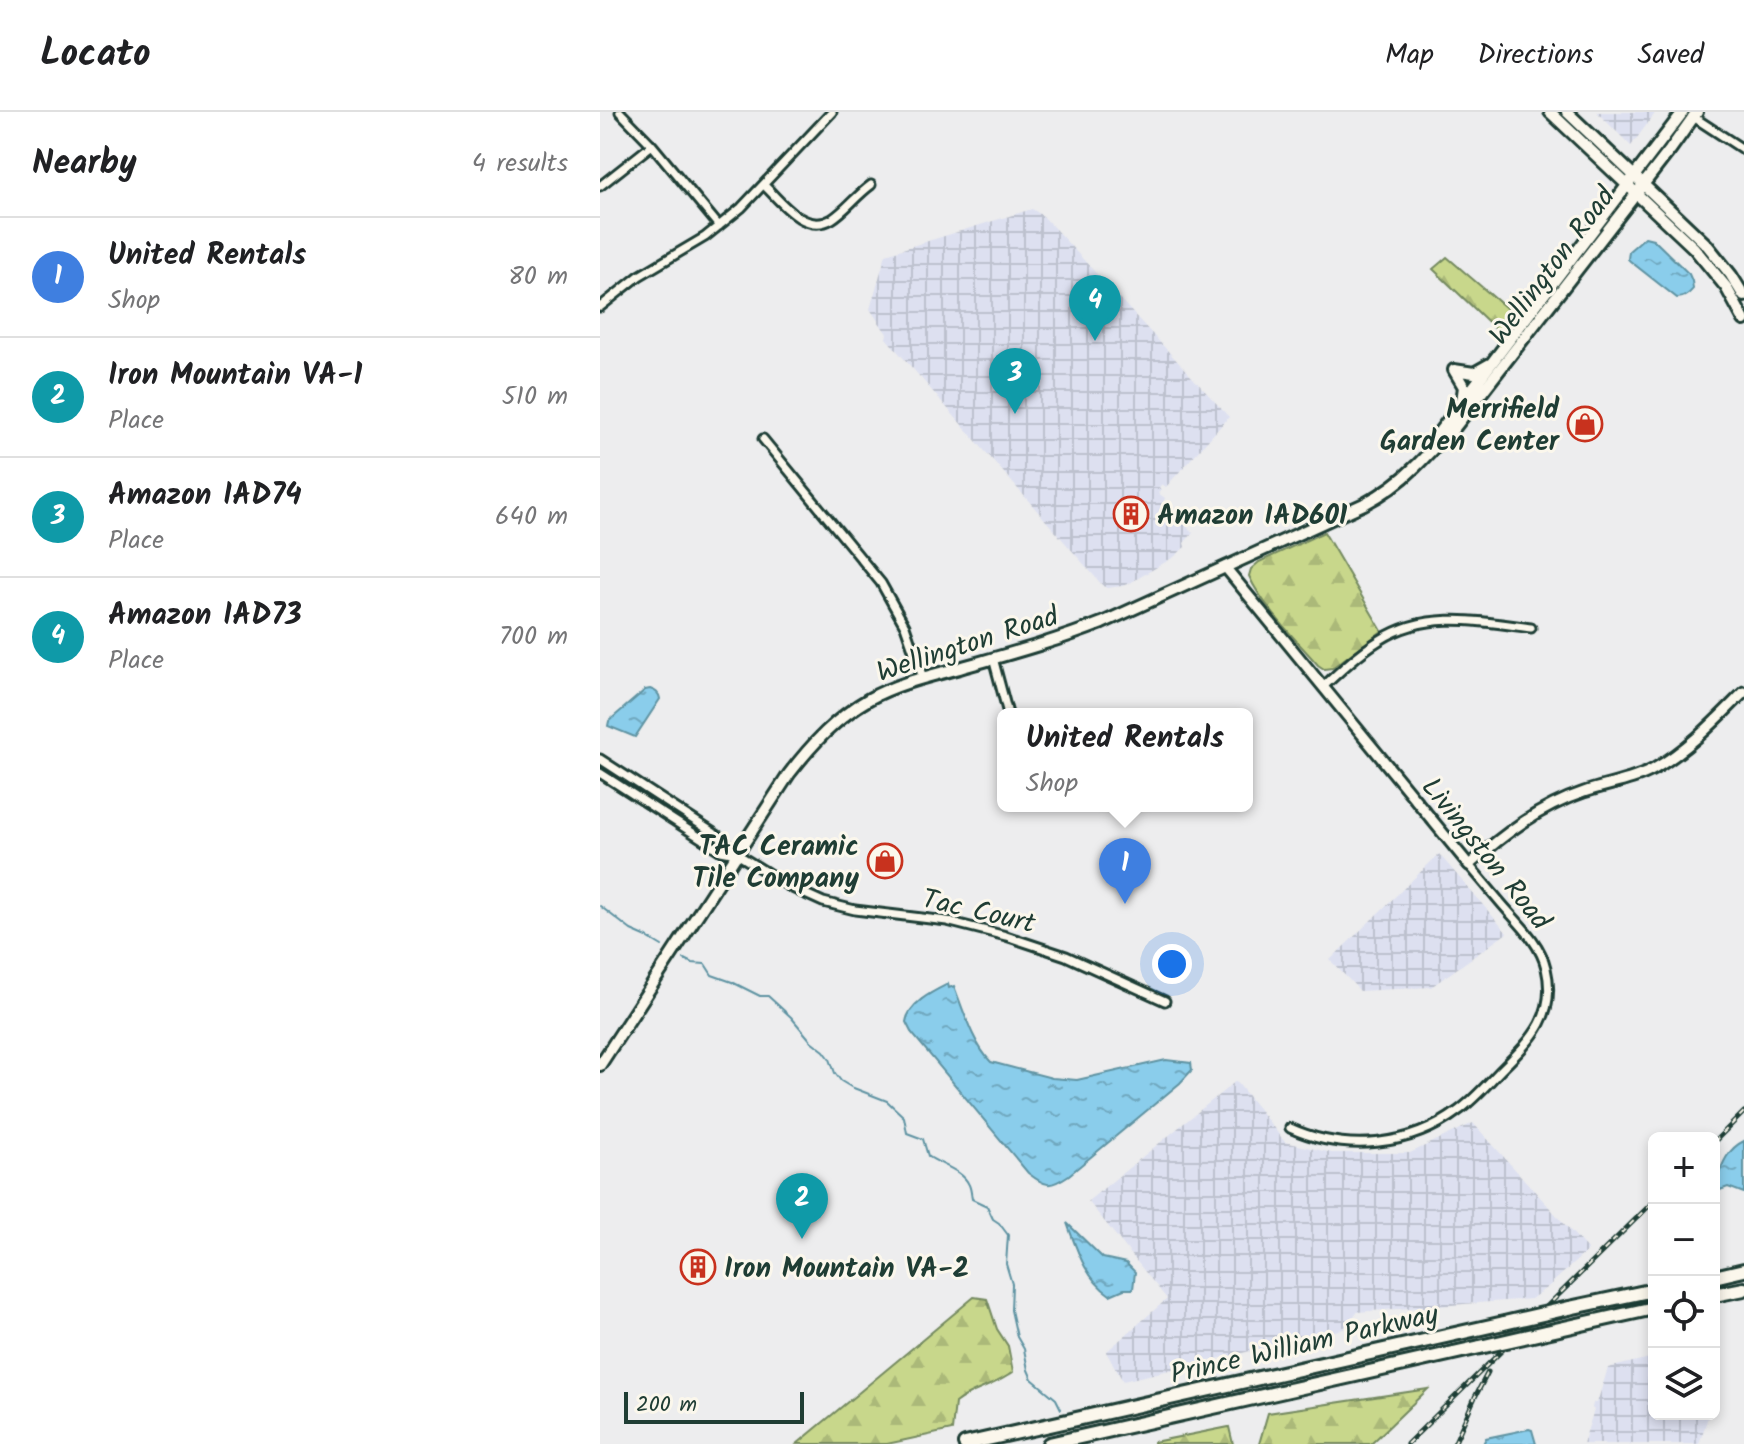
<!DOCTYPE html>
<html lang="en">
<head>
<meta charset="utf-8">
<style>
  :root { --surface:#fff; --page:#f2f2f2; --text:#202124; --muted:#757577; --line:#e0e0e0; --accent:#c8321e }
  body { margin:0; font-family:Kalam,sans-serif; background:var(--page); color:var(--text) }
  .controls { position:absolute; right:24px; bottom:24px; display:grid; overflow:hidden; border-radius:12px; box-shadow:0 4px 12px #0003 }
  .controls button { width:72px; height:72px; display:grid; place-items:center; padding:0; border:0; border-bottom:2px solid var(--line); background:var(--surface); color:var(--text); font:40px sans-serif }
  .scale { position:absolute; left:24px; bottom:20px; width:180px; box-sizing:border-box; padding-left:8px; border:4px solid #1f3d34; border-top:0; font-size:22px; line-height:28px; white-space:nowrap; color:#1f3d34; -webkit-text-stroke:6px #fbf7ec; paint-order:stroke }
  .you { position:absolute; left:572px; top:852px; width:28px; height:28px; margin:-20px; border:6px solid #fff; border-radius:50%; background:#1a73e8; box-shadow:0 0 0 12px #1a73e833 }
  .badge { display:grid; place-items:center; width:52px; height:52px; border-radius:50%; background:var(--accent); color:#fff; font-size:26px; font-weight:700 }
  .pin { position:absolute; translate:-50% -66px; filter:drop-shadow(0 2px 4px #0008) }
  .pin::after { content:''; position:absolute; top:42px; width:28px; height:24px; background:inherit; clip-path:polygon(0 0,100% 0,50% 100%) }
  .popup { position:absolute; left:397px; top:596px; width:256px; height:104px; box-sizing:border-box; display:grid; place-content:center; border-radius:12px; background:var(--surface); filter:drop-shadow(0 2px 6px #0005); font-size:26px; white-space:nowrap; color:var(--muted) }
  .popup b { font-size:30px; color:var(--text) }
  .popup::after { content:''; position:absolute; left:50%; top:100%; margin-left:-16px; border:16px solid transparent; border-top-color:var(--surface) }
  .list { margin:0; padding:0; list-style:none }
  h2 { display:flex; justify-content:space-between; align-items:center; height:104px; margin:0; padding:0 32px; font-size:34px }
  h2 small { font-size:26px; font-weight:400; color:var(--muted) }
  .list li { display:grid; grid-template-columns:52px 1fr auto; gap:24px; align-items:center; box-sizing:border-box; height:120px; padding:0 32px; border-top:2px solid var(--line) }
  .list b { display:block; font-size:30px; white-space:nowrap }
  .list p { margin:0; font-size:26px; white-space:nowrap; color:var(--muted) }
  .list em { font-size:26px; font-style:normal; color:var(--muted) }
  .icon { flex:none; width:44px; height:44px; fill:none; stroke:currentColor; stroke-width:2; stroke-linecap:round; stroke-linejoin:round }
  .map { position:relative; flex:none; width:1144px; height:1332px; overflow:hidden }
  header { display:flex; align-items:center; gap:48px; box-sizing:border-box; height:112px; padding:0 40px; background:var(--surface); border-bottom:2px solid var(--line) }
  header strong { font-size:38px }
  nav { display:flex; gap:44px; margin-inline-start:auto; font-size:28px }
  main { display:flex }
  aside { flex:1; background:var(--surface) }
  .map>svg:first-child { display:block }
  .industrial { fill:url(#industrial-grid) }
  .forest { fill:url(#forest-firs); stroke:#748a60; stroke-width:2 }
  .water { fill:url(#water-ripples); stroke:#5f93a2; stroke-width:2 }
  .lines { fill:none; stroke-linecap:round; stroke-linejoin:round }
  .stream { stroke:#5f93a2; stroke-width:2 }
  .minor-casing { stroke:#1f3d34; stroke-width:13 }
  .tertiary-casing { stroke:#1f3d34; stroke-width:15 }
  .secondary-casing { stroke:#1f3d34; stroke-width:16 }
  .motorway-casing { stroke:#1f3d34; stroke-width:18 }
  .minor { stroke:#fbf7ec; stroke-width:7 }
  .tertiary { stroke:#fbf7ec; stroke-width:9 }
  .secondary { stroke:#fbf7ec; stroke-width:10 }
  .motorway { stroke:#fbf7ec; stroke-width:12 }
  .rail-casing { stroke:#1f3d34; stroke-width:5 }
  .rail { stroke:#fbf7ec; stroke-width:2; stroke-dasharray:6; stroke-linecap:butt }
  .motorway-bridge-casing { stroke:#1f3d34; stroke-width:18; stroke-linecap:butt }
  .motorway-bridge { stroke:#fbf7ec; stroke-width:12 }
  .labels { text-anchor:middle; stroke-width:6; stroke-linejoin:round; paint-order:stroke }
  .street-label { font-size:28px; fill:#1f3d34; stroke:#fbf7ec }
  .poi-label { font-size:28px; font-weight:bold; fill:#1f3d34; stroke:#fbf7ec; text-anchor:end }
</style>
</head>
<body>
<header>
<strong>Locato</strong>
<nav><a>Map</a><a>Directions</a><a>Saved</a></nav>
</header>
<main>
<aside>
<h2>Nearby<small>4 results</small></h2>
<ul class="list">
<li><span class="badge" style="background:#3f7fe0">1</span><div><b>United Rentals</b><p>Shop</p></div><em>80 m</em></li>
<li><span class="badge" style="background:#0f9aa8">2</span><div><b>Iron Mountain VA-1</b><p>Place</p></div><em>510 m</em></li>
<li><span class="badge" style="background:#0f9aa8">3</span><div><b>Amazon IAD74</b><p>Place</p></div><em>640 m</em></li>
<li><span class="badge" style="background:#0f9aa8">4</span><div><b>Amazon IAD73</b><p>Place</p></div><em>700 m</em></li>
</ul>
</aside>
<div class="map">
<svg width="1144" height="1332" viewBox="0 0 1144 1332">
  <defs>
    <pattern id="industrial-grid" width="8" height="8" patternUnits="userSpaceOnUse" patternTransform="scale(2)"><rect width="8" height="8" fill="#dde0f0"/><path d="M0 4h8M4 0v8" fill="none" stroke="#bdc1ce"/></pattern>
    <pattern id="forest-firs" width="22" height="20" patternUnits="userSpaceOnUse" patternTransform="scale(2)"><rect width="22" height="20" fill="#c8d78b"/><path d="M5 1l3.5 6h-7zM16 11l3.5 6h-7z" fill="#abb979"/></pattern>
    <pattern id="water-ripples" width="26" height="14" patternUnits="userSpaceOnUse" patternTransform="scale(2)"><rect width="26" height="14" fill="#8acdeb"/><path d="M2 4q2-2 4 0t4 0M15 11q2-2 4 0t4 0" fill="none" stroke="#70a8bf"/></pattern>
  </defs>
  <rect width="100%" height="100%" fill="#ededee"/>
  <filter id="ink" filterUnits="userSpaceOnUse"><feTurbulence type="fractalNoise" baseFrequency=".0125" numOctaves="2"/><feDisplacementMap in="SourceGraphic" scale="16" xChannelSelector="R" yChannelSelector="G"/><feConvolveMatrix kernelMatrix="1 2 1 2 8 2 1 2 1" color-interpolation-filters="sRGB"/></filter>
  <g filter="url(#ink)">
    <path class="industrial" d="M 997,0 L 1056,0 L 1031,34 Z
      M 432,97 L 443,104 L 629,305 L 572,368 L 566,375 L 562,372 L 559,375 L 561,378 L 558,381 L 565,386 L 562,392 L 578,406 L 580,404 L 586,411 L 585,413 L 593,421 L 584,431 L 585,435 L 574,445 L 530,471 L 522,474 L 507,476 L 503,474 L 286,226 L 287,222 L 270,197 L 286,142 Z
      M 839,742 L 907,821 L 831,875 L 760,879 L 730,848 Z
      M 636,969 L 685,1030 L 732,1041 L 810,1041 L 873,1011 L 988,1138 L 949,1174 L 931,1187 L 757,1200 L 743,1217 L 523,1269 L 506,1240 L 567,1187 L 488,1089 Z
      M 1054,1245 L 1054,1302 L 1109,1302 L 1099,1332 L 983,1332 L 994,1298 L 992,1296 L 993,1291 L 997,1291 L 1008,1256 Z"/>
    <path class="forest" d="M 847,145 L 912,201 L 908,213 L 900,221 L 833,157 Z
      M 724,420 L 782,519 L 732,556 L 724,557 L 718,553 C 697,529 661,492 649,464 L 651,457 L 659,450 Z
      M 374,1185 L 387,1187 L 397,1217 L 408,1234 L 413,1260 C 396,1274 372,1277 355,1291 L 352,1318 L 287,1332 L 197,1332 Z
      M 828,1277 L 771,1332 L 659,1332 L 668,1301 Z
      M 629,1315 L 633,1332 L 553,1332 L 554,1330 Z"/>
    <path class="water" d="M 1045,125 L 1053,127 L 1089,162 L 1092,169 L 1093,177 C 1089,182 1084,186 1077,186 L 1030,149 L 1028,147 L 1029,139 Z
      M 50,577 C 56,579 59,581 60,587 L 35,625 L 8,614 L 9,609 L 45,578 Z
      M 348,872 L 349,876 L 354,874 C 363,897 373,932 391,950 L 452,966 L 477,968 L 566,948 L 591,951 L 592,958 L 580,971 L 469,1063 C 450,1076 446,1075 428,1061 L 311,920 L 306,910 C 309,891 332,880 348,872 Z
      M 1144,1029 L 1144,1081 L 1128,1075 L 1120,1078 L 1116,1070 C 1122,1053 1127,1037 1144,1029 Z
      M 467,1111 L 503,1146 L 526,1151 L 535,1160 L 533,1177 L 524,1177 L 510,1183 C 485,1166 477,1138 467,1111 Z
      M 929,1317 L 932,1318 L 936,1332 L 883,1332 L 886,1326 Z"/>
    <g class="lines">
      <path class="stream" d="M 0,794 L 31,818 L 47,825 L 62,834
        M 84,847 L 92,851 L 105,852 L 112,863 L 132,870 L 160,884 L 168,884 L 191,905 L 211,929 L 224,939 L 230,947 L 235,961 L 241,969 L 251,975 L 287,989 L 304,1005 L 307,1021 L 323,1027 L 328,1044 C 340,1053 363,1058 369,1073 C 371,1077 371,1082 372,1087 L 387,1094 L 393,1107 L 399,1111 L 408,1123 L 406,1152 L 412,1172 L 411,1198 L 417,1225 L 424,1237 L 428,1258 L 432,1267 L 456,1287 L 461,1297"/>
      <g class="minor-casing">
        <path id="minor" d="M 20,0 L 52,33 L 119,114
          M 1092,4 L 1144,38
          M 164,73 C 181,90 205,123 232,107 C 245,99 257,83 271,73
          M 0,74 L 52,33
          M 0,195 L 39,164 L 105,125 L 141,96 L 232,0
          M 163,327 L 281,471 L 305,514 L 323,566
          M 393,546 L 408,602
          M 723,575 C 741,558 759,541 780,528 C 827,498 880,509 931,516
          M 0,647 L 123,727 L 137,742 L 190,775 L 223,790 L 255,798 L 347,809 L 406,824 L 466,844 L 565,889
          M 0,661 L 121,739 L 137,742
          M 690,1016 C 745,1041 810,1035 858,999 C 875,987 888,971 903,956 C 933,926 957,902 946,856 C 940,830 917,810 901,791 C 890,778 880,766 869,753"/>
      </g>
      <g class="tertiary-casing">
        <path id="tertiary" d="M 625,455 L 869,753 C 904,722 939,695 984,680 C 1007,672 1033,669 1054,657 C 1089,637 1116,608 1144,580"/>
      </g>
      <g class="secondary-casing">
        <path id="secondary" d="M 950,0 L 1094,136 L 1126,175 L 1144,208
          M 967,0 L 1107,133 L 1131,163 L 1144,184
          M 854,258 L 874,261 L 890,252
          M 854,258 L 864,275 L 862,289
          M 838,331 L 840,319 L 1083,0
          M 0,953 L 189,662 C 212,632 236,606 269,587 C 296,572 326,565 356,557 C 405,543 454,530 502,511 L 764,392 C 783,382 800,370 815,355 C 827,344 835,332 848,324 L 1070,38 L 1097,0"/>
      </g>
      <g class="motorway-casing">
        <path id="motorway" d="M 1114,1165 L 1144,1158
          M 1114,1183 L 1144,1177
          M 969,1196 L 1054,1178
          M 946,1220 L 1054,1196
          M 365,1332 L 904,1211
          M 449,1332 L 880,1235"/>
      </g>
      <use href="#minor" class="minor"/>
      <use href="#tertiary" class="tertiary"/>
      <use href="#secondary" class="secondary"/>
      <use href="#motorway" class="motorway"/>
      <g class="rail-casing">
        <path id="rail" d="M 1114,1030 L 1144,1000
          M 807,1332 L 1054,1089
          M 854,1332 L 875,1285 L 888,1260"/>
      </g>
      <use href="#rail" class="rail"/>
      <g class="motorway-bridge-casing">
        <path id="motorway-bridge" d="M 904,1211 L 969,1196
          M 880,1235 L 946,1220"/>
      </g>
      <use href="#motorway-bridge" class="motorway-bridge"/>
    </g>
  </g>
  <defs>
    <g id="shop-ring" transform="scale(1.8)"><circle r="9.5" fill="#fbf7ec" stroke="#c8321e" stroke-width="1.5"/><path d="M-5-2.5h2.3a2.7 3.5 0 0 1 5.4 0H5L5.5 6h-11ZM-1.5-2.5h3a1.5 2.3 0 0 0-3 0Z" fill="#c8321e"/></g>
    <g id="building-ring" transform="scale(1.8)"><circle r="9.5" fill="#fbf7ec" stroke="#c8321e" stroke-width="1.5"/><path d="M-4-6H4V6H1V3H-1V6H-4ZM-2.5-4.3h1.7v1.8h-1.7ZM.8-4.3h1.7v1.8H.8ZM-2.5-1h1.7V.8h-1.7ZM.8-1h1.7V.8H.8Z" fill="#c8321e"/></g>
  </defs>
  <g fill-rule="evenodd">
    <use href="#shop-ring" x="985" y="312"/>
    <use href="#building-ring" x="531" y="402"/>
    <use href="#shop-ring" x="285" y="749"/>
    <use href="#building-ring" x="98" y="1155"/>
  </g>
  <g class="labels">
    <g class="street-label">
      <text transform="translate(951 153) rotate(-53)" y="10">Wellington Road</text>
      <text transform="translate(367 531) rotate(-18)" y="10">Wellington Road</text>
      <text transform="translate(887 741) rotate(51)" y="10">Livingston Road</text>
      <text transform="translate(379 798) rotate(13)" y="10">Tac Court</text>
      <text transform="translate(704 1231) rotate(-13)" y="10">Prince William Parkway</text>
    </g>
    <g class="poi-label">
      <text x="959" y="306">Merrifield<tspan x="959" dy="32">Garden Center</tspan></text>
      <text x="557" y="412" text-anchor="start">Amazon IAD601</text>
      <text x="259" y="743">TAC Ceramic<tspan x="259" dy="32">Tile Company</tspan></text>
      <text x="124" y="1165" text-anchor="start">Iron Mountain VA-2</text>
    </g>
  </g>
</svg>
<div class="controls">
<button>+</button>
<button>−</button>
<button><svg class="icon" aria-label="locate" viewBox="0 0 24 24"><circle cx="12" cy="12" r="6"/><path d="M12 2v4M12 18v4M2 12h4M18 12h4"/></svg></button>
<button><svg class="icon" aria-label="layers" viewBox="0 0 24 24"><path d="M12 4l9 5-9 5-9-5zM3 14l9 5 9-5"/></svg></button>
</div>
<div class="scale">200 m</div>
<div class="you"></div>
<div class="pin badge" style="left:525px;top:792px;background:#3f7fe0">1</div>
<div class="popup"><b>United Rentals</b>Shop</div>
<div class="pin badge" style="left:202px;top:1127px;background:#0f9aa8">2</div>
<div class="pin badge" style="left:415px;top:302px;background:#0f9aa8">3</div>
<div class="pin badge" style="left:495px;top:229px;background:#0f9aa8">4</div>
</div>
</main>
</body>
</html>
